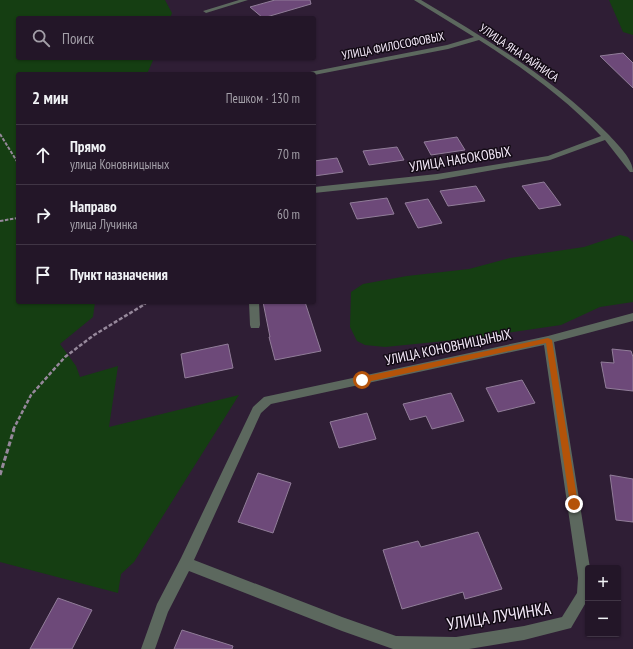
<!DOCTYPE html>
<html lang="ru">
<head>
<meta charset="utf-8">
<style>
  :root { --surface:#231628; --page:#2b1f30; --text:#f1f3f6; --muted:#a39fa8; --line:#403545 }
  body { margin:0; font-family:"PT Sans Narrow",sans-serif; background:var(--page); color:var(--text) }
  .controls { position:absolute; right:12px; bottom:12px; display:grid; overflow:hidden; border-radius:4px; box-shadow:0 1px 3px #0004 }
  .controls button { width:36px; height:36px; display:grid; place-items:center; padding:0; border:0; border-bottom:1px solid var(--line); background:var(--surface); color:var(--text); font:20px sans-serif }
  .stop { position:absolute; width:12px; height:12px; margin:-9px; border:3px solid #b45309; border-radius:50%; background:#fff }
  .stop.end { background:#b45309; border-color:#fff; box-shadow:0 1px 4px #0008 }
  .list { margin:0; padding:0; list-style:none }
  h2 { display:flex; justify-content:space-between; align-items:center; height:52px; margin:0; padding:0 16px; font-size:17px }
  h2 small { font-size:13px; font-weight:400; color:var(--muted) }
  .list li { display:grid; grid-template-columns:26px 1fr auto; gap:12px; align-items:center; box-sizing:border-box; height:60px; padding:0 16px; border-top:1px solid var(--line) }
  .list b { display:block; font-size:15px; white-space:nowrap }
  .list p { margin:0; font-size:13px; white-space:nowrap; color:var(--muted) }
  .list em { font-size:13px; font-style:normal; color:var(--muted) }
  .icon { flex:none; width:22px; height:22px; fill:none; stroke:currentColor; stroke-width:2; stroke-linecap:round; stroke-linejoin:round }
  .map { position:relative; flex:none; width:633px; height:649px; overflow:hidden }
  .search { position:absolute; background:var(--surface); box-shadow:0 1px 3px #0004; left:16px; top:16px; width:300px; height:44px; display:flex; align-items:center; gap:10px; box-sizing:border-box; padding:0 14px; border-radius:4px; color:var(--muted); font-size:15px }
  .panel { position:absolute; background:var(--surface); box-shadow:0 1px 3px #0004; left:16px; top:72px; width:300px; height:232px; border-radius:4px }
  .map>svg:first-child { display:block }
  .green { fill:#153e12 }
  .building { fill:#6d4979; stroke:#917d99 }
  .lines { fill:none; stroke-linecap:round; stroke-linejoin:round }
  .path-far2 { stroke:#96889b; stroke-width:2; stroke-dasharray:3.5 1.5; stroke-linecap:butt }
  .path-far1 { stroke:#96889b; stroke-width:2.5; stroke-dasharray:4 2; stroke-linecap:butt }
  .path { stroke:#96889b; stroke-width:3; stroke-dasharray:5 2.5; stroke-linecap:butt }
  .minor { fill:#5c685e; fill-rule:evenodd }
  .route { fill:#b45309 }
  .labels { text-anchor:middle; stroke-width:3; stroke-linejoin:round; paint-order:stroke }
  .far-street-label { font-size:12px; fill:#f5eafa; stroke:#130b15 }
  .street-label { font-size:14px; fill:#f5eafa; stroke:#130b15 }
  .near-street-label { font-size:17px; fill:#f5eafa; stroke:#130b15 }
</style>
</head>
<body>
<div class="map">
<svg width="633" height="649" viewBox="0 0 633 649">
  <rect width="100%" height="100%" fill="#2f1e35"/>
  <path class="green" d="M 0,0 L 165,0 L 172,13 L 170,18 L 18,18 L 18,58 L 154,58 L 147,74 L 18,74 L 18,302 L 95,302 L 93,317 L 60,344 L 76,366 L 80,377 L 118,366 L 109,427 L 239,395 L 134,562 L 121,574 L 118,593 L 0,562 Z
    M 609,0 L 633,0 L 633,35 L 623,32 Z
    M 620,235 L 628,237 L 633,242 L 633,302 L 600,307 L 561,325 L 465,339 L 385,347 L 365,345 L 357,341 L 350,327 L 351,292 L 363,284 L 407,276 L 469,269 L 510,258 L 584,247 Z"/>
  <path class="building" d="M 275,0 L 310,0 L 311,4 L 263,18 L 250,7 Z
    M 623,53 L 633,63 L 633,88 L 600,56 Z
    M 457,137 L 465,150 L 431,155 L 424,142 Z
    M 397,147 L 404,160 L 369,165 L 363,151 Z
    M 337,158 L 343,172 L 314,176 L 314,161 Z
    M 544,182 L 553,194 L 561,205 L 539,209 L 522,186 Z
    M 476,186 L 485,201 L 448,206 L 440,191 Z
    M 387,198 L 394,214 L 357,219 L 350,203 Z
    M 428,199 L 442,223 L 418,228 L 405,203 Z
    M 263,302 L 305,302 L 321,351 L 275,360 L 269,337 L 270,337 Z
    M 228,344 L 233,368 L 185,378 L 181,354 Z
    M 612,349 L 631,351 L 633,357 L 633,391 L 606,388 L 601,362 L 614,363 Z
    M 522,380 L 535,403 L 498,412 L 486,388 Z
    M 451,393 L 464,421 L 432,429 L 426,416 L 410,420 L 403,404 Z
    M 367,413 L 376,439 L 339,448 L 330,422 Z
    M 258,473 L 291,483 L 273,533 L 238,522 Z
    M 610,475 L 633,479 L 633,522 L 616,520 Z
    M 478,532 L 502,589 L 465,599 L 463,592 L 402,609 L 383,550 L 418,541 L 421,547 Z
    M 58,598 L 92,610 L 72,649 L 30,649 Z
    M 182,630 L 233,646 L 232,649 L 174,649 Z"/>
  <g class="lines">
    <path class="path-far2" d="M 0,134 L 18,163
      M 0,221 L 18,218"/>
    <path class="path-far1" d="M 13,430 L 31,395 L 65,357 L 94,335 L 145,304 L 143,302"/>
    <path class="path" d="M 0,475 L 14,429"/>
    <path class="minor" d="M 239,0 L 248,0 L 206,13 L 203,11 Z
      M 414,0 L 421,0 C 488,40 554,79 609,135 C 618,145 633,159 633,172 L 630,172 L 605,140 L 550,160 L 437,180 L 314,193 L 314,187 L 437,174 L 548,156 L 601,136 C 565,98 523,68 479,40 L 448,49 L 314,75 L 314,74 L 307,74 L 310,72 L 447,45 L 474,37 Z
      M 249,302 L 259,302 L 260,325 L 259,328 L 251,328 L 250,325 Z
      M 633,313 L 633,321 L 554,342 L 590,568 L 588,568 L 588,599 L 571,628 L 524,640 L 469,649 L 393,649 L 342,631 L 189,571 L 168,612 L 155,649 L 141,649 L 157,604 L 181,558 L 253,407 L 264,397 L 548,336 ZM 544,345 L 578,578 L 577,593 L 562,617 L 524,626 L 456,637 L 396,636 L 342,617 L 194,560 L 261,413 L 271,404 Z"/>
  </g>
  <path class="route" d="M 548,338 L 552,340 L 578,504 L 574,507 L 570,504 L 546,343 L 362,383 L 358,380 L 362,377 Z"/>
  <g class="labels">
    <g class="far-street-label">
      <text transform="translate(393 46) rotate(-11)" y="4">УЛИЦА ФИЛОСОФОВЫХ</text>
      <text transform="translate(519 53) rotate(34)" y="4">УЛИЦА ЯНА РАЙНИСА</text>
    </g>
    <g class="street-label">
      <text transform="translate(460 159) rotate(-9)" y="5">УЛИЦА НАБОКОВЫХ</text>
      <text transform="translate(448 347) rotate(-12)" y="5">УЛИЦА КОНОВНИЦЫНЫХ</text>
    </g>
    <g class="near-street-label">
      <text transform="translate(499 616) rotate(-9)" y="6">УЛИЦА ЛУЧИНКА</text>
    </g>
  </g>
</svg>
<div class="controls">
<button>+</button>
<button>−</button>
</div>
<div class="stop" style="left:362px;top:380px"></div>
<div class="stop end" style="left:574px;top:504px"></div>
<div class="search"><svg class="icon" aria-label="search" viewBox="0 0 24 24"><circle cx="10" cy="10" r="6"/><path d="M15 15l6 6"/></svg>Поиск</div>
<section class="panel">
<h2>2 мин<small>Пешком · 130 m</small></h2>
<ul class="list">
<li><svg class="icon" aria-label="ahead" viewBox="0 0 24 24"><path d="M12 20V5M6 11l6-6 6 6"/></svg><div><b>Прямо</b><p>улица Коновницыных</p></div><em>70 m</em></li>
<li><svg class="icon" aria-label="right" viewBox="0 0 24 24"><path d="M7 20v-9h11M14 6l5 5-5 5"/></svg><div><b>Направо</b><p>улица Лучинка</p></div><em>60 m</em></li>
<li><svg class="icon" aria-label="arrive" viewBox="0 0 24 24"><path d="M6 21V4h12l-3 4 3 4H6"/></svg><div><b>Пункт назначения</b></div></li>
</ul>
</section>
</div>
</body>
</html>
